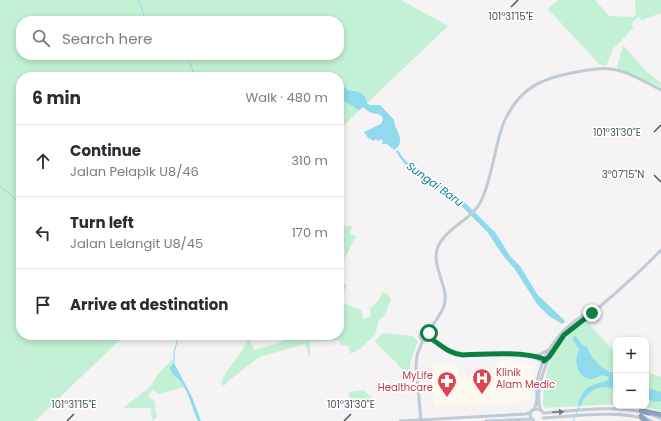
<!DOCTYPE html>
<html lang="en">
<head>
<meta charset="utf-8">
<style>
  :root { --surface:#fff; --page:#f7f7f7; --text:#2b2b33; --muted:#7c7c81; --line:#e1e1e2 }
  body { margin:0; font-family:Poppins,sans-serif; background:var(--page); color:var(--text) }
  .controls { position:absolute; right:12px; bottom:12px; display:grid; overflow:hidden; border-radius:8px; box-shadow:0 2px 6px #0003 }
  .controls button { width:36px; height:36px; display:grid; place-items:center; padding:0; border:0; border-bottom:1px solid var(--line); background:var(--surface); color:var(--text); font:20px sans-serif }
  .stop { position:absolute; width:12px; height:12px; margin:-9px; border:3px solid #0b8043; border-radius:50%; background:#fff }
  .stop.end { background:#0b8043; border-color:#fff; box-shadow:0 1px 4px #0008 }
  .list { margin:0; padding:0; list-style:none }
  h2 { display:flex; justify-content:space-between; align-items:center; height:52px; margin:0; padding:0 16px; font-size:17px }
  h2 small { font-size:13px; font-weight:400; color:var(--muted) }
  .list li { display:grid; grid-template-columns:26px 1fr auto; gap:12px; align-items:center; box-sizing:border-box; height:72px; padding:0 16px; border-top:1px solid var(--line) }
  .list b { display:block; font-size:15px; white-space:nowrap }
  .list p { margin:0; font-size:13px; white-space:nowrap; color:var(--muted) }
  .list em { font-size:13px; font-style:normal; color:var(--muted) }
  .icon { flex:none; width:22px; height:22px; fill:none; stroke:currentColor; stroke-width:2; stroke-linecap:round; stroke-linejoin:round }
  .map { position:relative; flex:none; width:661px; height:421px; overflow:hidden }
  .search { position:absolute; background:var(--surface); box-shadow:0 2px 6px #0003; left:16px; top:16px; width:328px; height:44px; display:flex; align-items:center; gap:10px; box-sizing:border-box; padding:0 14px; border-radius:16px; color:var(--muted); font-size:15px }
  .panel { position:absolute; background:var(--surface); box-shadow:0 2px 6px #0003; left:16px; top:72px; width:328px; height:268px; border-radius:16px }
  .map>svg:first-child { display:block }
  .commercial { fill:#fdf9ef }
  .green { fill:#c3f1d5; fill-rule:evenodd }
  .water { fill:#90daee }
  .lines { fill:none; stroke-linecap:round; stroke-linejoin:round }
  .stream { stroke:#90daee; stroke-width:1 }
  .river { stroke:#90daee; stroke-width:5 }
  .highway-casing { stroke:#7690ad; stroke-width:5.5 }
  .secondary { stroke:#c1cbd6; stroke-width:3 }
  .highway { stroke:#8ba5c1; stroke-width:4 }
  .oneway { fill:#6e7984 }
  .route { stroke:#0b8043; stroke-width:5 }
  .ticks { fill:none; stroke:#4a5661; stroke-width:1.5 }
  .labels { text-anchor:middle; stroke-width:3.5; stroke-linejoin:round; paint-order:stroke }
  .health-label { font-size:10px; fill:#be3a42; stroke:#fff; text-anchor:start }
  .water-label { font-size:11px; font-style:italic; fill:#0c7c9b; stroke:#fff }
  .ticks-label { font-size:10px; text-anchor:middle; fill:#4a5661; stroke:#fff; stroke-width:3.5; stroke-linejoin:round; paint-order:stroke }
</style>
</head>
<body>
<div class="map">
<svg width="661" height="421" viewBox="0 0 661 421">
  <rect width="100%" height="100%" fill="#f5f3f3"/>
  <path class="commercial" d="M 510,359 L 521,360 L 533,364 L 530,400 L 498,404 L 434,406 L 431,366 L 457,364 L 459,375 L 496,374 L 496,364 L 501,360 Z"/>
  <path class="green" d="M 0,0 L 401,0 L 448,26 L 367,103 L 365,96 L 359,92 L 346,89 L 363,107 L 339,130 L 339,77 L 21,77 L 21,335 L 125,335 L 35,421 L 0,421 ZM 21,21 L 339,21 L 339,55 L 21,55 Z
    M 558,0 L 595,0 L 609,16 L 633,17 L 636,14 L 635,0 L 661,0 L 661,13 L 642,20 L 638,17 L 631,24 L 634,27 L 613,49 L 606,66 L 600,65 L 548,9 Z
    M 623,45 L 646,71 L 661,83 L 661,87 L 617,68 Z
    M 345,226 L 353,226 L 350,233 L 356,237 L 339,268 L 339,261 L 345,253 L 345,250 L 339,240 L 339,228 Z
    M 339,281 L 347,285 L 341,297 L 342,303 L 361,310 L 363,319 L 371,316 L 370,309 L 378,301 L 383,292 L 389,295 L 391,299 L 385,315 L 379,320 L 375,335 L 361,348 L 352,353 L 350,353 L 348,345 L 341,345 L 339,340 L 310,342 L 310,356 L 309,357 L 305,344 L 259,357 L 227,382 L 224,386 L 221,384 C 227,365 242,357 248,338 L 250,340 L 254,350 L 279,343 L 291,335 L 339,335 Z
    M 585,320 L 616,353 L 616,404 L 546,408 L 543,405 C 544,383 547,358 562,342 C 569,334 578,327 585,320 Z
    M 382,333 L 413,336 L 418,341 L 410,364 L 411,379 L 397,364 L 396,361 L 392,359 L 375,342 Z
    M 173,359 L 174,363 L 170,367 L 176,378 L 180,381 L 184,387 L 159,394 L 152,390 L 148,397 L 154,400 L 157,417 L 152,421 L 151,408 L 123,408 L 150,387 L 158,374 Z
    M 646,372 L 661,377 L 661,411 L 642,406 L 646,406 Z
    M 364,390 L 373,400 L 345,409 L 350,403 L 349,392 Z"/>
  <path class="water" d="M 339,82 L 348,90 L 359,92 L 365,96 L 367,103 L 370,105 L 380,105 L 394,120 C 394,130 408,141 394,150 L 387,144 L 382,144 L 383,141 L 380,139 L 379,141 L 375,139 L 374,141 L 368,138 L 364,132 L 381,124 L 383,119 C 380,112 378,115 372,113 C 368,112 366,109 363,107 L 359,110 L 342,100 L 341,98 L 339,98 Z
    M 398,150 C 409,169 419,170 436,182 C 447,189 456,197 466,206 L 465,207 C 456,200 447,192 438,186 C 420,173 408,173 396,151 Z
    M 484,223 L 495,232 L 510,256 L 520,266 L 537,294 L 564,320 L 565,322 L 562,324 L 549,316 L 537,304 L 514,268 L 504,257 L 482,224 Z
    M 583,346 L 587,347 C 591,359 604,372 616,374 L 616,389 C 600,384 587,390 581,405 L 578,405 C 585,384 589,387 608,380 L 609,377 L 602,375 C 599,376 594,379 590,379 C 575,378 572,353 583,346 Z
    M 174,363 L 192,397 L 201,421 L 198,421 C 192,409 190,396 183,385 C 179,378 171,376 170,367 Z
    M 646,387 L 661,392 L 661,401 L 656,402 L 646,399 Z"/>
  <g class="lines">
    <path class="stream" d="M 139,0 L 146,21
      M 182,55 L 190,63 L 195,77
      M 0,186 L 21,204
      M 174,364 L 174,352 L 179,335
      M 573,421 L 580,405"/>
    <path class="river" d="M 461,202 L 488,229
      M 575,339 L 585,353"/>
    <g class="highway-casing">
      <path id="highway" d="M 641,411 L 661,415
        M 641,417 L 647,421"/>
    </g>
    <path class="secondary" d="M420 336a5 5 0 1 1 10 0a5 5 0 1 1-10 0Z
      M 428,332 C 433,324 441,315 444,306 C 450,289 432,268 437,250 C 443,228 472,221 481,201 C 493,176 494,147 504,122 C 520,87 542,78 577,72 C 588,70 600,67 611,69 C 628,71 645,82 661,90
      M 430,338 C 440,344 448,353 459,354 C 479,357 531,349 544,360
      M 531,356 L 543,362 L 544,361
      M 535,356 L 541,354 L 548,350
      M 534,409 C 539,402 536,391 537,382 C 542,356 554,337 575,321 C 582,316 588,311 596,308
      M 541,411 C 532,391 550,349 564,335 C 572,326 582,321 591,314 C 615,294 639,273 661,250
      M 543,413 C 574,411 612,405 643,412
      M 652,415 L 661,419
      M 543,418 C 577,416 620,409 652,421
      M 400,421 L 526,414 L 531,412
      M 421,421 L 416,366 L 417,355 L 423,340
      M 486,421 L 531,419
      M 534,421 L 530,416 L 532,410 L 538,409 L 542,411"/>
    <use href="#highway" class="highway"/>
  </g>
  <defs><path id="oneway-solid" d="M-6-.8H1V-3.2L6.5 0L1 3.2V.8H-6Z"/></defs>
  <use class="oneway" href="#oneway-solid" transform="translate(558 412) rotate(-3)"/>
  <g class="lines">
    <path class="route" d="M 429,333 L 430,338 C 441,345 449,354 463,355 C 486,354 523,351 544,359 L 544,361 L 549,357 L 564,335 L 592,313"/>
  </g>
  <path class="ticks" d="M 511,7 L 518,0M 654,132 L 661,125M 654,175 L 661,182M 67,421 L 74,414M 344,421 L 351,414"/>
  <defs>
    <g id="hospital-pin" transform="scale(1)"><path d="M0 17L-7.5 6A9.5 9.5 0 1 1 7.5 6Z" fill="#e0444e" stroke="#fff"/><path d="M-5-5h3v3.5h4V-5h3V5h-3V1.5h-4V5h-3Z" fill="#fff"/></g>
    <g id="pharmacy-pin" transform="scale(1)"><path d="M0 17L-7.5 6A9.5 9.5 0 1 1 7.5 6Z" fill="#e0444e" stroke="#fff"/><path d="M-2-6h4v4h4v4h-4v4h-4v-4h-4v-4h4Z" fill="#fff"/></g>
  </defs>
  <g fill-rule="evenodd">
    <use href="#hospital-pin" x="482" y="378"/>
    <use href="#pharmacy-pin" x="447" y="381"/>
  </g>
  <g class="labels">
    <g class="health-label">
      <text x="496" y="376">Klinik<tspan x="496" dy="12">Alam Medic</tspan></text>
      <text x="433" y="379" text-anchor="end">MyLife<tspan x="433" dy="12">Healthcare</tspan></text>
    </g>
    <g class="water-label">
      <text transform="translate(435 184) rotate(36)" y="4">Sungai Baru</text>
    </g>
  </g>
  <g class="ticks-label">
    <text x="511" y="20">101°31'15"E</text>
    <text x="617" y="136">101°31'30"E</text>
    <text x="623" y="178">3°07'15"N</text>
    <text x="74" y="408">101°31'15"E</text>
    <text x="351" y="408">101°31'30"E</text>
  </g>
</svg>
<div class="controls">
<button>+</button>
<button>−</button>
</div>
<div class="stop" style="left:429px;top:333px"></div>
<div class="stop end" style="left:592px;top:313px"></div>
<div class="search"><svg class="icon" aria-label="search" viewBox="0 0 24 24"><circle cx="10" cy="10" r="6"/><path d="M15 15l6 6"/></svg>Search here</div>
<section class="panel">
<h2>6 min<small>Walk · 480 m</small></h2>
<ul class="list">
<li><svg class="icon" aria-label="ahead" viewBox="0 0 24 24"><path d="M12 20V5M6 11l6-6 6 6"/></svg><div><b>Continue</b><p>Jalan Pelapik U8/46</p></div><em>310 m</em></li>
<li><svg class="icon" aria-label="left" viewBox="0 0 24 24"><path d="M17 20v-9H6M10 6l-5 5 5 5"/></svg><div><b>Turn left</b><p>Jalan Lelangit U8/45</p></div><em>170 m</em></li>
<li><svg class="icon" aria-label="arrive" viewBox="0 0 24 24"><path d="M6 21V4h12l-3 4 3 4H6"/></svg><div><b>Arrive at destination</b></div></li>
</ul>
</section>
</div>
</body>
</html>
